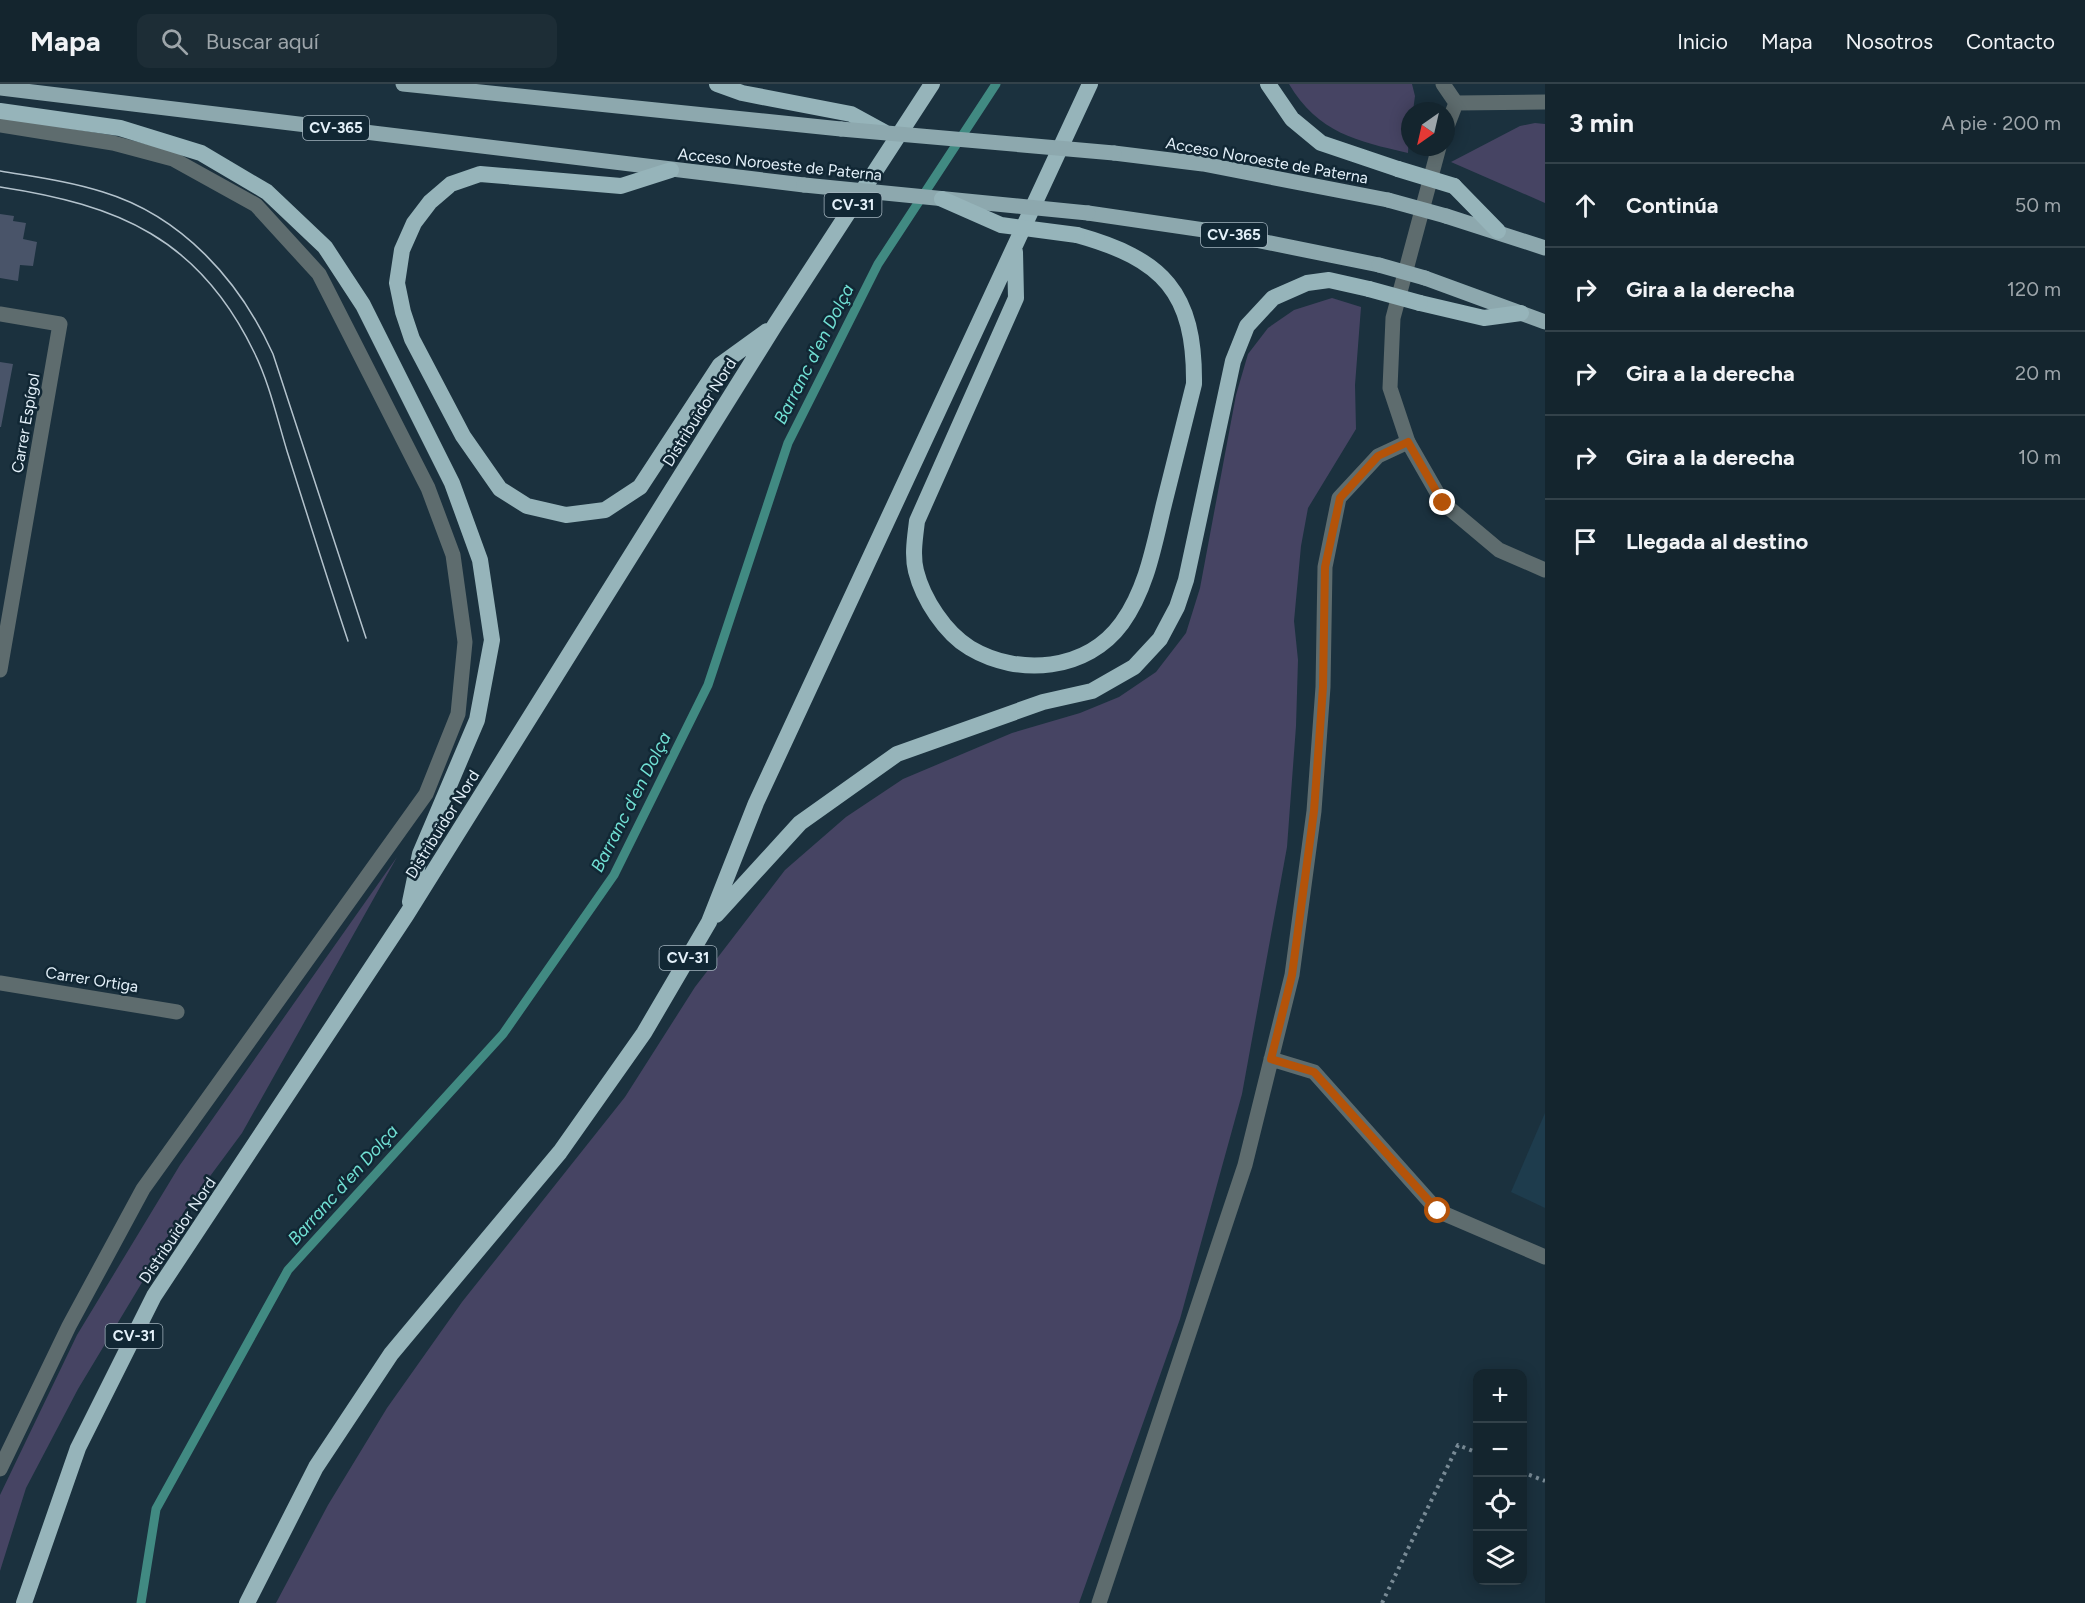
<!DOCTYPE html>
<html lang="es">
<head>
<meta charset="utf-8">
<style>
  :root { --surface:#14252e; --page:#1d2d36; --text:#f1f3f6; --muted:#9da5aa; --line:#33424a }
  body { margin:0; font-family:Figtree,sans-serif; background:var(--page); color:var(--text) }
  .controls { position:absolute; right:18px; bottom:18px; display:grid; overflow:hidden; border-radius:12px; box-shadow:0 3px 15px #0003 }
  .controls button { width:54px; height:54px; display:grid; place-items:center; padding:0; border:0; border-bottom:2px solid var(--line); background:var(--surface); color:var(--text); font:30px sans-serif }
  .compass { position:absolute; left:1401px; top:18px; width:54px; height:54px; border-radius:50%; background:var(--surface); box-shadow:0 3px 15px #0003; rotate:214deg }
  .stop { position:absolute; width:18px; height:18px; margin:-14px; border:4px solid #b45309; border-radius:50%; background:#fff }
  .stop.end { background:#b45309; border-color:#fff; box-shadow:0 2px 6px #0008 }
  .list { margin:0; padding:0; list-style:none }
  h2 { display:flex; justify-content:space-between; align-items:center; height:78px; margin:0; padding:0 24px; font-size:26px }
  h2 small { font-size:20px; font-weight:400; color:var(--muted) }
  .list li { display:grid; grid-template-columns:39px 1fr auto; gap:18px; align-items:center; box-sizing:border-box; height:84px; padding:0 24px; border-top:2px solid var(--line) }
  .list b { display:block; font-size:22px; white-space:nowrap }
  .list em { font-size:20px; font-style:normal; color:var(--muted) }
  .icon { flex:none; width:33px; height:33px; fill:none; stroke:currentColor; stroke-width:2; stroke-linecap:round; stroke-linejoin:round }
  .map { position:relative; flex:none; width:1545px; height:1519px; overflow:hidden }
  header { display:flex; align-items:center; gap:36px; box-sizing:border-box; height:84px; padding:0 30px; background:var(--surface); border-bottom:2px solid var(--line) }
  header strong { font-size:28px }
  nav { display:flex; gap:33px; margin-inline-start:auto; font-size:21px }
  .search { width:420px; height:54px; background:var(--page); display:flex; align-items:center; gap:15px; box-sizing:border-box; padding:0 21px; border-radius:12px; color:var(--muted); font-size:22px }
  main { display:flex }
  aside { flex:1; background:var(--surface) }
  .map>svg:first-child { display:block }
  .built { fill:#1e3c4d }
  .green { fill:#464463 }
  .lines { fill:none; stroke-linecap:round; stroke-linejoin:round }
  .stream { stroke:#418a82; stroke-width:9 }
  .building { fill:#495469 }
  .path { stroke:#798b96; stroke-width:4; stroke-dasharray:3 4.5; stroke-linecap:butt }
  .minor { stroke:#5e6c6e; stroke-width:15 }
  .tertiary { stroke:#5e6c6e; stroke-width:15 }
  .primary { stroke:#8da8ae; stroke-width:15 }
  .trunk { stroke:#96b4ba; stroke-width:16 }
  .tram { stroke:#b4c3cd; stroke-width:1.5 }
  .primary-bridge { stroke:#8da8ae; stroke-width:15 }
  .trunk-bridge { stroke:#96b4ba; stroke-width:16 }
  .route { stroke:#b45309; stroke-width:8 }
  .labels { text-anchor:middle; stroke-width:5; stroke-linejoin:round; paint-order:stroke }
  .shield { fill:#112734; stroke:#a4b4be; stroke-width:1.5 }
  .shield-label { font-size:15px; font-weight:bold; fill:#e3f0f9 }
  .street-label { font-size:16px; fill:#e3f0f9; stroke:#112734 }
  .water-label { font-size:18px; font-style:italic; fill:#71e0d4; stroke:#112734 }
</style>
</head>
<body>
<header>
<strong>Mapa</strong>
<div class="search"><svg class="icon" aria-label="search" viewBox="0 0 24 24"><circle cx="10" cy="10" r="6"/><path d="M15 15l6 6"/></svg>Buscar aquí</div>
<nav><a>Inicio</a><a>Mapa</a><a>Nosotros</a><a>Contacto</a></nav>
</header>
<main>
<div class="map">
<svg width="1545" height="1519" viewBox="0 0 1545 1519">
  <rect width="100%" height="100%" fill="#1b313e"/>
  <path class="built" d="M 1545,1029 L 1545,1124 L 1511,1108 Z"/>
  <path class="green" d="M 1289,0 L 1412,0 L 1415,12 L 1413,27 L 1410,27 L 1408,69 C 1357,57 1318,49 1289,0 Z
    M 1535,39 L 1545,40 L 1545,119 L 1451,78 L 1520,42 Z
    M 1332,214 L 1361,223 L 1355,301 L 1356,345 L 1308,424 L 1301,462 L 1294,537 L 1298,576 L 1296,642 L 1287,763 L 1242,1010 L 1180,1235 L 1079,1519 L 276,1519 L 328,1421 L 387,1324 L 462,1218 L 625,1013 L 695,903 L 785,786 L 846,733 L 903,695 L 1012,649 L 1080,629 L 1119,613 L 1156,588 L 1186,549 L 1200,504 L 1236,311 L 1248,270 L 1268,244 L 1294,226 Z
    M 397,773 L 242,1049 L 188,1122 L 78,1305 L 26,1404 L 0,1487 L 0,1411 L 77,1251 L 180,1081 Z"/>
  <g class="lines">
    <path class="stream" d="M 141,1519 L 156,1425 L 288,1186 L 503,950 L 614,791 L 708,601 L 788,359 L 878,180 L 996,0"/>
  </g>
  <path class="building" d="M 0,130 L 14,132 L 13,137 L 26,139 L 23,155 L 37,158 L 33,182 L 20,181 L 18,197 L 0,194 Z
    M 0,278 L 13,280 L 1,343 L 0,343 Z"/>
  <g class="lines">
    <path class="path" d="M 1522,1388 L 1545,1397
      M 1382,1519 L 1458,1361 L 1478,1369"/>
    <path class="minor" d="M 0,230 L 60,240 L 0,586
      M 0,899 L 177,928
      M 1271,975 L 1314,988 L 1438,1127 L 1545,1173
      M 1099,1519 L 1245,1081 L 1292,891 L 1314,727 L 1323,603 L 1325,483 L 1339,414 L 1378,372 L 1408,358"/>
    <path class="tertiary" d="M 1443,0 L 1456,19
      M 1456,19 L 1545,18
      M 0,41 L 113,59 L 173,75 L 256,121 L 319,190 L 428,404 L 453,471 L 465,558 L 458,630 L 426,710 L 143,1105 L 69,1242 L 0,1385
      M 1446,45 L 1456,19
      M 1439,63 L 1393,234 L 1390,304 L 1408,358 L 1443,419 L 1499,466 L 1545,486"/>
    <path class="primary" d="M 403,0 L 841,45
      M 0,4 L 804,101
      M 1114,69 L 1203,80 L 1388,116
      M 1088,129 L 1211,147 L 1379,181
      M 1446,132 L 1545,164
      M 1425,194 L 1545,238"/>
    <path class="trunk" d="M 717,0 L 742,9 L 851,30 L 884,48
      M 1268,0 L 1292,35 L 1321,59 L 1398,85
      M 0,27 L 120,44 L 201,69 L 267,108 L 325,163 L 363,221 L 452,399 L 480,476 L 492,556 L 477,636 L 420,770 L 410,818
      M 671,86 L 621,102 L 480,90 L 451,100 L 430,118 L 414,139 L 402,166 L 397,199 L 403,228 L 412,255 L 463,352 L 500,405 L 527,422 L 566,431 L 605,426 L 640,403 L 720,281 L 767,247
      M 1454,102 L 1498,147
      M 1015,168 L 1016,214 L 917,437 C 915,454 912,471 916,487 C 923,515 945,549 970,564 C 1019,593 1087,587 1122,539 C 1147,504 1154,461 1164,420 C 1174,380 1184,340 1194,300 C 1195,208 1163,175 1077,151
      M 1420,219 L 1484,234 L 1521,229
      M 716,831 L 800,739 L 897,670 L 1043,618 L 1092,607 L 1134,583 L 1160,555 L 1177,523 L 1186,496 L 1233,277 L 1247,242 L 1273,214 L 1307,199 L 1329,196 L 1369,205
      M 24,1519 L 78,1364 L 154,1212 L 407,830 L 775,241 L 932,0
      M 247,1519 L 316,1383 L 391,1270 L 560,1068 L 644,949 L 709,838 L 756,719 L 1090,0"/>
    <path class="tram" d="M 0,87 C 35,93 69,97 103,108 C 182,132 240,197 273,270 L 366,554
      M 0,103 C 118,121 199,154 254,268 C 269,298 277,334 287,367 C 307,430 327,494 348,557"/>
    <path class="primary-bridge" d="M 841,45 L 1114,69
      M 804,101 L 1088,129
      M 1388,116 L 1446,132
      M 1379,181 L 1425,194"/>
    <path class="trunk-bridge" d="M 1398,85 L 1454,102
      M 942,115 L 1001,141 L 1077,151
      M 1369,205 L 1420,219"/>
  </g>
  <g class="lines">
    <path class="route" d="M 1438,1127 L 1314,988 L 1271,975 L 1292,891 L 1314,727 L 1323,603 L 1325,483 L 1340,414 L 1378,372 L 1408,358 L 1443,419"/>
  </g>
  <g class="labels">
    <g class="shield">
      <rect x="303" y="32" width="66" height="24" rx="4.5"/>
      <rect x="824.5" y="109" width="57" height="24" rx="4.5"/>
      <rect x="1201" y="139" width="66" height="24" rx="4.5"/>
      <rect x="659.5" y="862" width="57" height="24" rx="4.5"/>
      <rect x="105.5" y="1240" width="57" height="24" rx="4.5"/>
    </g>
    <g class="shield-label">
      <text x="336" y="49">CV-365</text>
      <text x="853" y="126">CV-31</text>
      <text x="1234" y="156">CV-365</text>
      <text x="688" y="879">CV-31</text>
      <text x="134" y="1257">CV-31</text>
    </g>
    <g class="street-label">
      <text transform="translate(1267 76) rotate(10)" y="6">Acceso Noroeste de Paterna</text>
      <text transform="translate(780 80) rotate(6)" y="6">Acceso Noroeste de Paterna</text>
      <text transform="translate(699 328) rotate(-58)" y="6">Distribuïdor Nord</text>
      <text transform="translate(25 339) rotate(-80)" y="6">Carrer Espígol</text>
      <text transform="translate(442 740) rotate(-58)" y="6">Distribuïdor Nord</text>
      <text transform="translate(92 895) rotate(9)" y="6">Carrer Ortiga</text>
      <text transform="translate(177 1146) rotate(-56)" y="6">Distribuïdor Nord</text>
    </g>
    <g class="water-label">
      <text transform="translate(814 270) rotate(-63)" y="6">Barranc d'en Dolça</text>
      <text transform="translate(631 718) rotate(-63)" y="6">Barranc d'en Dolça</text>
      <text transform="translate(343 1101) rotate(-48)" y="6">Barranc d'en Dolça</text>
    </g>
  </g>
</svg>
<div class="controls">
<button>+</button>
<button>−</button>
<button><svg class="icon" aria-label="locate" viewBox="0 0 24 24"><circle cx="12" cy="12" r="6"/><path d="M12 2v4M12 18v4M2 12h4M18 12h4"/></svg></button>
<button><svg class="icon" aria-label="layers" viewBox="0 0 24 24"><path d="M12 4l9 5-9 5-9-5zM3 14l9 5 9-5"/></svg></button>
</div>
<svg class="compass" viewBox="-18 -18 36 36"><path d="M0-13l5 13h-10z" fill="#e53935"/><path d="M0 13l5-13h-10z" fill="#9da5aa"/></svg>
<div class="stop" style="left:1438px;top:1127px"></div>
<div class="stop end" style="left:1443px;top:419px"></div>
</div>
<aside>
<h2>3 min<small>A pie · 200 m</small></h2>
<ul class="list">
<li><svg class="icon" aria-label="ahead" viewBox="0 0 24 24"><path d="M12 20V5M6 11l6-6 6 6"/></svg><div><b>Continúa</b></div><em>50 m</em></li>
<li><svg class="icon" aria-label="right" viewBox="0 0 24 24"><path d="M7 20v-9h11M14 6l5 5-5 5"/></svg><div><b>Gira a la derecha</b></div><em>120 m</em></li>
<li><svg class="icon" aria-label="right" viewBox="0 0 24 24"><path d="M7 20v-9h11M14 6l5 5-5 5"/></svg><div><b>Gira a la derecha</b></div><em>20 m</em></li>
<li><svg class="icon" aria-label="right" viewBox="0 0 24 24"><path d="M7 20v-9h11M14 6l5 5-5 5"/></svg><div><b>Gira a la derecha</b></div><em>10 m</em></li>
<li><svg class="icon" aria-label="arrive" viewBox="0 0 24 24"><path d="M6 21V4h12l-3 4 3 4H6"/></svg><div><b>Llegada al destino</b></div></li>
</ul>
</aside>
</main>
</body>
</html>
